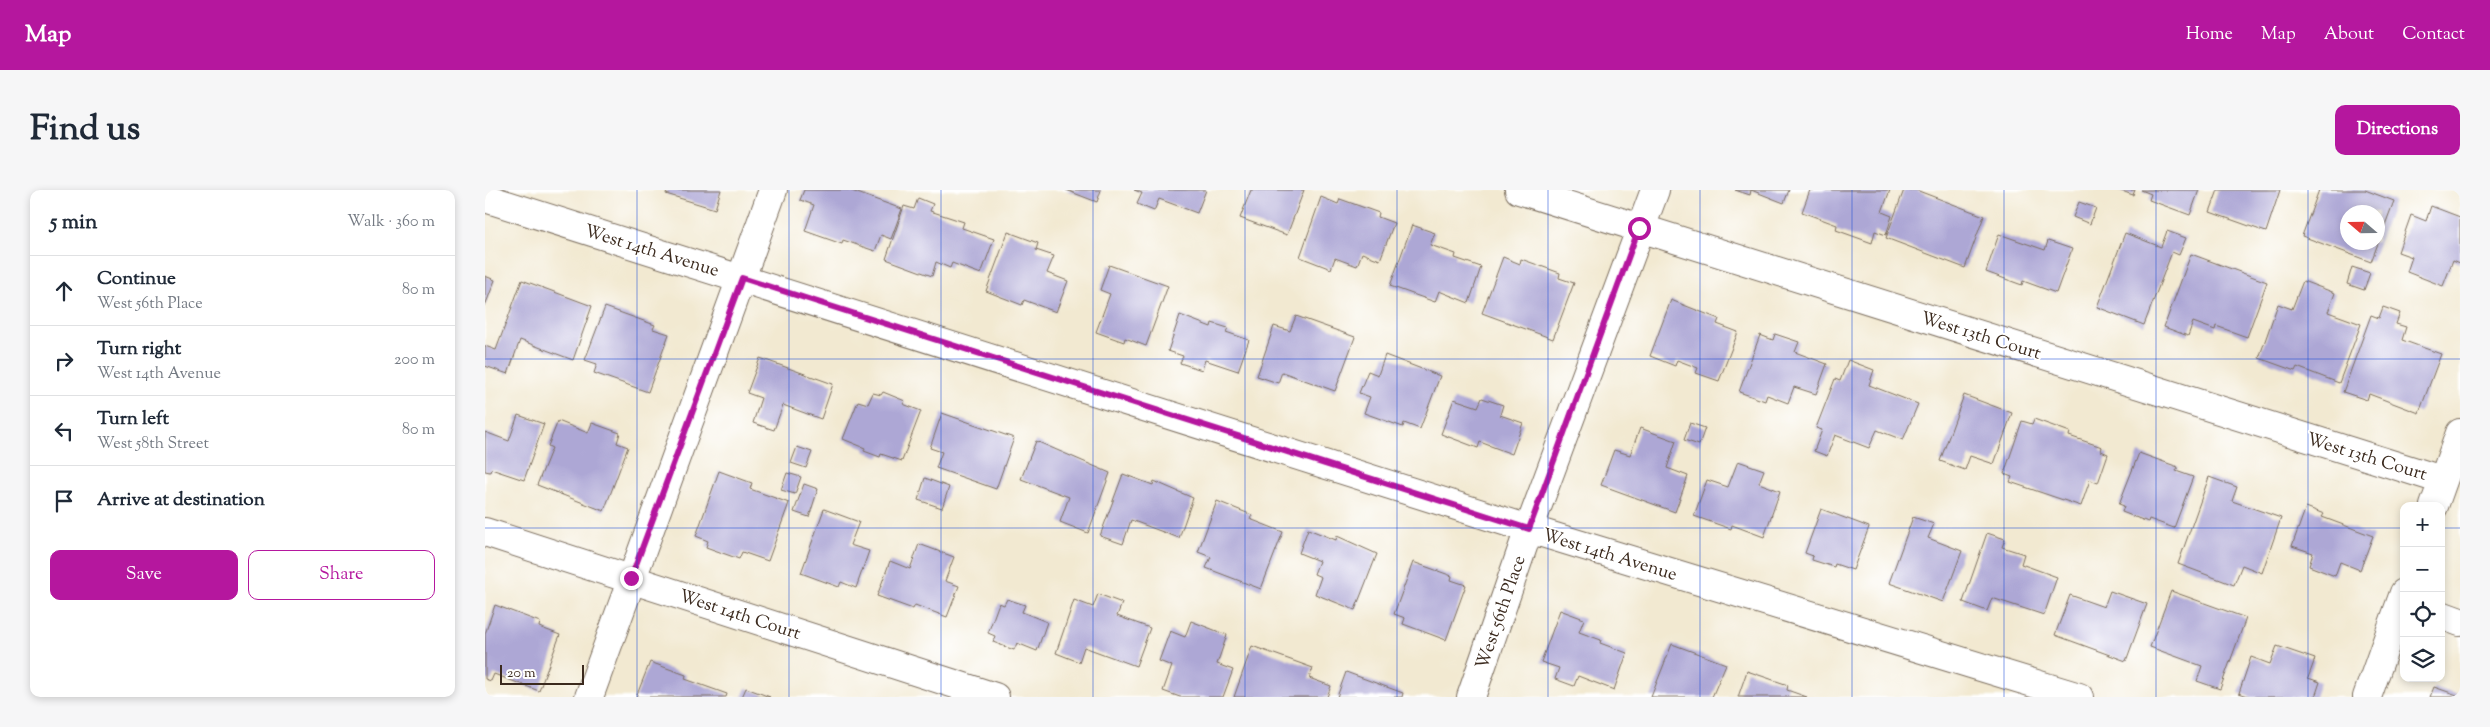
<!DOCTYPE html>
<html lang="en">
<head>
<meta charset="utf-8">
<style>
  :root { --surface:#fff; --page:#f6f6f7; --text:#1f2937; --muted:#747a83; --line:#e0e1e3; --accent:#b5179e }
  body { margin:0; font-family:"Sorts Mill Goudy",serif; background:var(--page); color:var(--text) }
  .controls { position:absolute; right:15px; bottom:15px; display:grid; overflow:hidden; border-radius:10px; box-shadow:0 2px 8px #0003 }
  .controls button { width:45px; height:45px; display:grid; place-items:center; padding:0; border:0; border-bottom:1px solid var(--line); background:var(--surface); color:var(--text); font:25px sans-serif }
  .compass { position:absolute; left:1855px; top:15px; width:45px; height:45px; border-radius:50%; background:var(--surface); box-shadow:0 2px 8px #0003; rotate:290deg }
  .scale { position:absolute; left:15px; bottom:12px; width:84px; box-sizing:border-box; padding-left:5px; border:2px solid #3b2a1e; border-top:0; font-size:14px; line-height:18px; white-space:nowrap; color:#3b2a1e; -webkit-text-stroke:4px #fff; paint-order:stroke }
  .stop { position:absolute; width:15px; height:15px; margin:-11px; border:4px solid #b5179e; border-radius:50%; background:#fff }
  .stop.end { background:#b5179e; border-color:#fff; box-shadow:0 1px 5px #0008 }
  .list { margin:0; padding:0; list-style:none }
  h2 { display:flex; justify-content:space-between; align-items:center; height:65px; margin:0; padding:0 20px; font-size:21px }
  h2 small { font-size:16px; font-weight:400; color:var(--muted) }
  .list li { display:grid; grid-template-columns:32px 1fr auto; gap:15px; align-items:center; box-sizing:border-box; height:70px; padding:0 20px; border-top:1px solid var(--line) }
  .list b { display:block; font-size:19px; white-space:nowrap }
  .list p { margin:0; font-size:16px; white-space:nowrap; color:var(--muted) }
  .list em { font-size:16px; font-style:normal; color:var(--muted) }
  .actions { display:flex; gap:10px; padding:15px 20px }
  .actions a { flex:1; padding:11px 0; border:1px solid var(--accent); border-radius:10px; text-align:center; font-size:18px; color:var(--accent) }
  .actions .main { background:var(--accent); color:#fff }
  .icon { flex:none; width:28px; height:28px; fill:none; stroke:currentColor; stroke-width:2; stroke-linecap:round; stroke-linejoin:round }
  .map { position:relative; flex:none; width:1975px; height:507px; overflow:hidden; border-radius:10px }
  header { display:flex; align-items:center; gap:30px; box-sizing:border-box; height:70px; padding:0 25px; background:var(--accent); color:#fff }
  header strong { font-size:24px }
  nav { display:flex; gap:28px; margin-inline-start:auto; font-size:18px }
  .intro { display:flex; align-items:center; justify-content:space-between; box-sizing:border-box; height:120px; padding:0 30px }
  h1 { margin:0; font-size:35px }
  .button { padding:12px 22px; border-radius:10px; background:var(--accent); color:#fff; font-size:18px; font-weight:700 }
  main { display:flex; gap:30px; padding:0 30px }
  aside { flex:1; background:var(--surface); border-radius:10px; box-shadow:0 2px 8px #0003 }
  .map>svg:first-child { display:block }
  .building { fill:#ada7d5; fill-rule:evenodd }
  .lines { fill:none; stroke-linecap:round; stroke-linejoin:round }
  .minor-casing { stroke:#7b6d5d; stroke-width:30 }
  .minor { stroke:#fff; stroke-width:28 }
  .route { stroke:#b5179e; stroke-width:6 }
  .grid { fill:none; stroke:#1d4ed8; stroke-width:1; stroke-opacity:0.55 }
  .labels { text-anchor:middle; stroke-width:4; stroke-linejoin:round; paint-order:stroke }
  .street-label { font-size:18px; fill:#3b2a1e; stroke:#fff }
</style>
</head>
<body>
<header>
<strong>Map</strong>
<nav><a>Home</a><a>Map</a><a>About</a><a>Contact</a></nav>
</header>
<div class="intro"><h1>Find us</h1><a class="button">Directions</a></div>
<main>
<aside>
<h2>5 min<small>Walk · 360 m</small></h2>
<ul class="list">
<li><svg class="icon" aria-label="ahead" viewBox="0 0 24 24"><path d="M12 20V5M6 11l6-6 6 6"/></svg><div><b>Continue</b><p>West 56th Place</p></div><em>80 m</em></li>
<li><svg class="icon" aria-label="right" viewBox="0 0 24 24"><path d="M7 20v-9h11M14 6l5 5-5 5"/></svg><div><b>Turn right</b><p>West 14th Avenue</p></div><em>200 m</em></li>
<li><svg class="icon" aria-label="left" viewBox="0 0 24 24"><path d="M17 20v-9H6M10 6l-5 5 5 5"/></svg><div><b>Turn left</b><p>West 58th Street</p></div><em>80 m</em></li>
<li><svg class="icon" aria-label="arrive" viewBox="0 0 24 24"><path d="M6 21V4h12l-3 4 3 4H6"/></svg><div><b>Arrive at destination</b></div></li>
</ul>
<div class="actions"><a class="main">Save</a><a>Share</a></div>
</aside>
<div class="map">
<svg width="1975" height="507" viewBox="0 0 1975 507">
  <rect width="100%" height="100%" fill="#fff"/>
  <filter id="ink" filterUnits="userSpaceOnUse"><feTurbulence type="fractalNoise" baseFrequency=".02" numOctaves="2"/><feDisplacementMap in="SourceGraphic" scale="10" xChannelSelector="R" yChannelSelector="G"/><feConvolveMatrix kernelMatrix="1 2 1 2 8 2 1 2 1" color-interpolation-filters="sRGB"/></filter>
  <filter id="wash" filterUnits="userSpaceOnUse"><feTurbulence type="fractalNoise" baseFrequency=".0096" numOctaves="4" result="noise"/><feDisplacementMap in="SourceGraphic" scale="20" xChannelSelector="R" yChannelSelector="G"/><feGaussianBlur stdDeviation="1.12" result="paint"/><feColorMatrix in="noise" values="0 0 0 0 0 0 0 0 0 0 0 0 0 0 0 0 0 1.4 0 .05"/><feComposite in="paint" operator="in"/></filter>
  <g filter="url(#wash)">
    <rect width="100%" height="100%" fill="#f2e9d1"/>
    <g id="blocks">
      <path class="building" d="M 182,0 L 236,0 L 230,19 L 181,4 Z
        M 319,0 L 364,0 L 417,19 L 406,49 L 396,45 L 390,61 L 358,50 L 357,54 L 320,41 L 329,15 L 315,10 Z
        M 581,0 L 616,0 L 612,12 Z
        M 649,0 L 721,0 L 712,23 L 674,9 L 669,21 L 652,14 L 657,3 Z
        M 766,0 L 819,0 L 802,45 L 755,28 Z
        M 1250,0 L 1304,0 L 1299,13 L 1266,0 L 1265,5 Z
        M 1325,0 L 1405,0 L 1397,22 L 1407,26 L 1401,45 L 1390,41 L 1387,53 L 1351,40 L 1352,35 L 1317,22 Z
        M 1419,0 L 1431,0 L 1499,26 L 1480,78 L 1401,48 Z
        M 1634,0 L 1650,0 L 1648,5 Z
        M 1656,0 L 1714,0 L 1705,25 L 1664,10 L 1666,4 Z
        M 1733,0 L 1795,0 L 1781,42 L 1725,22 Z
        M 1834,0 L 1880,0 L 1909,11 L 1886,72 L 1817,46 ZM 1862,22 L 1892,22 L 1892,52 L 1862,52 Z
        M 836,7 L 853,14 L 855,9 L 894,23 L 893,27 L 909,33 L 895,70 L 877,63 L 872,76 L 850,68 L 846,79 L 815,67 Z
        M 433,8 L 448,14 L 445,21 L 479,32 L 477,38 L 509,49 L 496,84 L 467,73 L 465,78 L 451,72 L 447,86 L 401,69 L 419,16 L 429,19 Z
        M 1594,12 L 1611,18 L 1605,34 L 1588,27 Z
        M 1946,16 L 1975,27 L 1975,73 L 1968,70 L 1958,96 L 1922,82 L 1927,67 L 1913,62 L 1926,25 L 1941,31 Z
        M 927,35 L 950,43 L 945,55 L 971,64 L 970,68 L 996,77 L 984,113 L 954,101 L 950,112 L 905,96 Z
        M 1682,41 L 1701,48 L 1694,65 L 1687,62 L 1659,135 L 1612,117 L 1640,43 L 1676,57 Z
        M 523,42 L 553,53 L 551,60 L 569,66 L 562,83 L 583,91 L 571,122 L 539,110 L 537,115 L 501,101 Z
        M 1514,44 L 1560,60 L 1563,51 L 1587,59 L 1571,103 L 1538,91 L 1537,95 L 1501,82 Z
        M 1706,64 L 1782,92 L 1762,147 L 1731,136 L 1730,140 L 1708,132 L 1703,146 L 1679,137 Z
        M 1018,67 L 1035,74 L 1036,69 L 1075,83 L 1074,88 L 1089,93 L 1068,149 L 997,123 Z
        M 624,75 L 683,96 L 661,156 L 640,148 L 639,152 L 611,142 L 625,104 L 615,100 Z
        M 1867,77 L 1885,83 L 1879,100 L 1862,94 Z
        M 0,86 L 10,90 L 0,116 Z
        M 37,90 L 107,116 L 88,170 L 35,150 L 23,184 L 0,176 L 0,156 L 11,160 Z
        M 1818,91 L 1850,103 L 1843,122 L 1876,134 L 1854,193 L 1812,177 L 1810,181 L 1774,168 L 1793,114 L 1807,119 Z
        M 1186,110 L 1234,129 L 1232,134 L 1253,142 L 1234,191 L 1211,183 L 1213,178 L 1192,170 L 1190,176 L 1165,166 Z
        M 120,117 L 170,135 L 168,139 L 184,144 L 163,202 L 109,183 L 112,174 L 100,170 Z
        M 1898,117 L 1915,123 L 1911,134 L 1921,137 L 1917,150 L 1956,164 L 1934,223 L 1884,204 L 1882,210 L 1858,202 L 1886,125 L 1894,128 Z
        M 695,125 L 726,137 L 727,133 L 743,138 L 741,142 L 764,150 L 753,181 L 720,170 L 717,180 L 695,173 L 698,166 L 683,161 Z
        M 811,126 L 870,147 L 850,201 L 797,182 L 793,193 L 772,186 L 789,136 L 805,141 Z
        M 1290,144 L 1314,152 L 1310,162 L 1342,174 L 1331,204 L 1309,197 L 1303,213 L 1282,205 L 1280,211 L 1254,202 L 1275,145 L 1288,150 Z
        M 900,165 L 955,186 L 935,239 L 919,233 L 918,237 L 879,223 L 885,207 L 874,203 L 883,181 L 893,185 Z
        M 275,168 L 348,194 L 336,229 L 298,215 L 289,240 L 268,233 L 276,208 L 262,203 Z
        M 1363,170 L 1389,180 L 1384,195 L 1433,214 L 1418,250 L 1392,240 L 1384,258 L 1350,245 L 1342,266 L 1329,261 L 1337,240 L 1331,238 L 1350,189 L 1355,191 Z
        M 398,202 L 420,211 L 418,214 L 436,221 L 417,271 L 396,264 L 395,267 L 379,261 L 380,258 L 358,249 L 373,211 L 383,214 L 388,203 L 396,205 Z
        M 1479,205 L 1527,223 L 1509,274 L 1485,266 L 1480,280 L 1455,271 Z
        M 997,208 L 1018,215 L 1015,225 L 1038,233 L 1027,264 L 995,252 L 993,258 L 956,244 L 969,209 L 993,217 Z
        M 457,223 L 529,248 L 511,299 L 451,278 L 457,262 L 445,258 Z
        M 33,225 L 59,234 L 39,290 L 6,279 L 5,282 L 0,281 L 0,242 L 24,251 Z
        M 1549,229 L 1585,242 L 1584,246 L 1617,257 L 1616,261 L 1623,264 L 1613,293 L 1605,290 L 1596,316 L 1525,292 L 1527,287 L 1519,284 L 1537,231 L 1547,234 Z
        M 73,231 L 103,243 L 107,233 L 135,243 L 132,253 L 143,257 L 119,321 L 52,295 L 67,258 L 63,256 Z
        M 1205,233 L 1220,238 L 1214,255 L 1199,250 Z
        M 1155,238 L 1191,251 L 1182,278 L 1203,286 L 1190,322 L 1116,295 L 1129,260 L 1145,265 Z
        M 551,251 L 625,283 L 603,343 L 575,332 L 584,307 L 536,289 Z
        M 312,257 L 327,262 L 321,278 L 306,273 Z
        M 1654,263 L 1693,277 L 1691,281 L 1708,287 L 1689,338 L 1664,329 L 1663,332 L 1637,322 L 1639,316 L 1634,314 Z
        M 1253,271 L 1279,280 L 1274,293 L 1295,301 L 1279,347 L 1247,335 L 1246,339 L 1209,326 L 1222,290 L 1243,297 Z
        M 234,281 L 267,293 L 265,299 L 304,313 L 283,371 L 257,362 L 254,369 L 221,357 L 223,351 L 211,346 Z
        M 302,283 L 316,287 L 310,304 L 296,300 Z
        M 638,284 L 668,295 L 669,291 L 708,308 L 694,348 L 646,330 L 638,354 L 615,346 Z
        M 1724,287 L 1752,297 L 1747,311 L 1796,328 L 1777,383 L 1757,375 L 1749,395 L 1693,374 Z
        M 440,288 L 464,297 L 457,318 L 433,310 Z
        M 319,294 L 333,299 L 324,327 L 309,322 Z
        M 732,311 L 767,325 L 765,329 L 798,342 L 776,399 L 721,378 L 726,367 L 713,362 Z
        M 1821,317 L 1839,324 L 1837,327 L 1888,346 L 1875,380 L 1855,372 L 1850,386 L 1824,376 L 1828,363 L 1807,356 Z
        M 339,319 L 374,332 L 365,355 L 384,361 L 371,398 L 356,392 L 354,397 L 316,383 Z
        M 1336,319 L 1384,337 L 1368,380 L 1350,374 L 1349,377 L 1327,370 L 1328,366 L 1320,363 Z
        M 1428,327 L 1449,334 L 1443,348 L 1477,361 L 1458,412 L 1404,393 Z
        M 823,339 L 851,350 L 852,346 L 892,364 L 870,420 L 830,404 L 836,387 L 829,384 L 834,371 L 814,363 Z
        M 1502,343 L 1520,349 L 1517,357 L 1539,364 L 1536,374 L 1572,387 L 1559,425 L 1507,408 L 1502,421 L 1478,412 Z
        M 434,354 L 469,367 L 460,391 L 474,396 L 462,427 L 430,415 L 428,419 L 392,406 L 405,371 L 425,379 Z
        M 928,372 L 967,386 L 966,390 L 981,395 L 961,450 L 918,434 L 920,428 L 909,424 Z
        M 1625,401 L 1662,414 L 1641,471 L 1570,445 L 1585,405 L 1619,417 Z
        M 1686,401 L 1761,428 L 1735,499 L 1712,491 L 1717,476 L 1665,457 Z
        M 613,404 L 637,413 L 632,426 L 665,438 L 651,476 L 599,457 L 594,472 L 571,463 L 589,410 L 608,417 Z
        M 522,409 L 540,415 L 537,422 L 562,432 L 552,461 L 532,453 L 529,460 L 508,452 L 510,446 L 503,443 L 514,413 L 519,415 Z
        M 10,415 L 55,432 L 54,437 L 75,445 L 54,501 L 9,484 L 6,491 L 0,489 L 0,444 Z
        M 1075,420 L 1099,429 L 1094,442 L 1116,450 L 1115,453 L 1142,463 L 1129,500 L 1093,486 L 1089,496 L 1070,489 L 1074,478 L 1056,472 Z
        M 706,431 L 742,445 L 732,474 L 748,480 L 738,507 L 695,507 L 678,501 L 687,476 L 674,471 L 685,441 L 700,447 Z
        M 1187,454 L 1241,474 L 1227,507 L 1166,507 Z
        M 767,456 L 828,478 L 824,488 L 846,496 L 842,507 L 749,507 Z
        M 1792,456 L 1830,469 L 1823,488 L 1835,492 L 1830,507 L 1766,507 L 1754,503 L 1766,467 L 1785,474 Z
        M 165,472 L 201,485 L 200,489 L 242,504 L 241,507 L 151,507 Z
        M 1262,481 L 1303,495 L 1302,500 L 1322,507 L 1253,507 Z
        M 861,482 L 918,503 L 917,507 L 852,507 Z
        M 1949,497 L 1975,506 L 1975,507 L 1945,507 Z
        M 261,498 L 285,507 L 257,507 Z"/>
    </g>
  </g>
  <g filter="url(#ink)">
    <use href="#blocks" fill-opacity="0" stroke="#7b6d5d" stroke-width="1"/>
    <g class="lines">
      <g class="minor-casing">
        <path id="minor" d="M 1034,0 L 1957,290
          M 0,8 L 1044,339 L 1594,507
          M 1949,316 L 1975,243
          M 0,342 L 510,507
          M 1956,425 L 1975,432
          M 104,507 L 288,0
          M 986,507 L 1044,339 L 1170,0
          M 1882,507 L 1919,403"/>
      </g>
      <use href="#minor" class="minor"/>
    </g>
  </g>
  <g class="lines" filter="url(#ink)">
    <path class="route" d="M 146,388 L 257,88 L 1044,339 L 1154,38"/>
  </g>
  <path class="grid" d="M 152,0 L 152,507M 304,0 L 304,507M 456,0 L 456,507M 608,0 L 608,507M 760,0 L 760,507M 912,0 L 912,507M 1063,0 L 1063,507M 1215,0 L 1215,507M 1367,0 L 1367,507M 1519,0 L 1519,507M 1671,0 L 1671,507M 1823,0 L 1823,507M 0,169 L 1975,169M 0,338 L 1919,338M 1956,338 L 1975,338"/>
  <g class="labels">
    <g class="street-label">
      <text transform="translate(167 60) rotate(17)" y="6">West 14th Avenue</text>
      <text transform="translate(1496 145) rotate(17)" y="6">West 13th Court</text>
      <text transform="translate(1882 266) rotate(17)" y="6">West 13th Court</text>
      <text transform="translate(1125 364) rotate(17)" y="6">West 14th Avenue</text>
      <text transform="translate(1015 422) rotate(-71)" y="6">West 56th Place</text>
      <text transform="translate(255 424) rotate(18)" y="6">West 14th Court</text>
    </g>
  </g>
</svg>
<div class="controls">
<button>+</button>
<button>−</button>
<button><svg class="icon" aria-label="locate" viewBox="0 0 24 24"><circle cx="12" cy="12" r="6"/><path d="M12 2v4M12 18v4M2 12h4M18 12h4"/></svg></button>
<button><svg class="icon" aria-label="layers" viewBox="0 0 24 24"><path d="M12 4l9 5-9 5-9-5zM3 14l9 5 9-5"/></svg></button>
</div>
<svg class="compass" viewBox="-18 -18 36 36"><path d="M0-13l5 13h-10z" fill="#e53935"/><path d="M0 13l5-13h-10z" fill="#747a83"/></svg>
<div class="scale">20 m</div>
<div class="stop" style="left:1154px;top:38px"></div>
<div class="stop end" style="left:146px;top:388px"></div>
</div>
</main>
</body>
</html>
